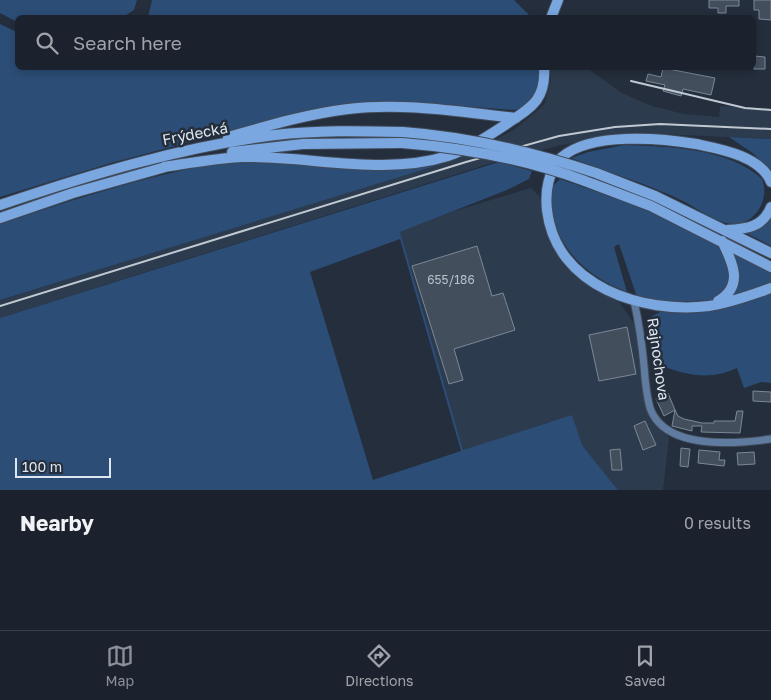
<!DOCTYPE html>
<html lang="en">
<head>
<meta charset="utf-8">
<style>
  :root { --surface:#1b222d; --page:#282f39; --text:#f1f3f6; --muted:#a0a4aa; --line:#393f49; --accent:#8c9099 }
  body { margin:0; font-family:"Golos Text",sans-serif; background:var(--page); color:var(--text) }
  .scale { position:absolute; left:15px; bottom:12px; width:96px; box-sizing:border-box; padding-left:5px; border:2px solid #dfe6ef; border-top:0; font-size:14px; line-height:18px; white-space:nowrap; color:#dfe6ef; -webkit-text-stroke:4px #242e3c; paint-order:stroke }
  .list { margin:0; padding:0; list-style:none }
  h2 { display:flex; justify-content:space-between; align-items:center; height:65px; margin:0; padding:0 20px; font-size:21px }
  h2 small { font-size:16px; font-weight:400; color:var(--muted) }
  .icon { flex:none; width:28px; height:28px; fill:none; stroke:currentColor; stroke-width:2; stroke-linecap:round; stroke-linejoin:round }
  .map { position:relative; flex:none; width:771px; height:490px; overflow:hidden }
  .search { position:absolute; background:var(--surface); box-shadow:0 2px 8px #0003; left:15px; right:15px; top:15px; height:55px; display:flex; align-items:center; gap:12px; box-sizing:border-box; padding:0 18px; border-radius:8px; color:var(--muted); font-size:19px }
  .sheet { height:140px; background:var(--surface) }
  nav { display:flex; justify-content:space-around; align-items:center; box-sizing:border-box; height:70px; border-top:1px solid var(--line); background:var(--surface); font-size:14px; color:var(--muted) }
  nav a { display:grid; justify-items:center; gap:2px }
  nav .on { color:var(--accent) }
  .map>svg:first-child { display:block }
  .built { fill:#2c3b4d }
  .green { fill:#2c4d76; fill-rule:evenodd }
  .building { fill:#434e5d; stroke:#7c8898 }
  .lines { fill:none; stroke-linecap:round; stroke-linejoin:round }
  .street-casing { stroke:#424b59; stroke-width:9 }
  .secondary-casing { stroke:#424b59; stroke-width:12 }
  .street { stroke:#5f7b9f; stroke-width:7 }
  .secondary { stroke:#7aa7e0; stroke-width:10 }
  .rail { stroke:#c0c8d2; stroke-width:2 }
  .secondary-bridge-casing { stroke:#424b59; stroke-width:12; stroke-linecap:butt }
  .secondary-bridge { stroke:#7aa7e0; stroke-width:10 }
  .labels { text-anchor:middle; stroke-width:5; stroke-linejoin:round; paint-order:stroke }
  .number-label { font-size:12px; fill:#b8c0ca }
  .street-label { font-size:15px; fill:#dfe6ef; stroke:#242e3c }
</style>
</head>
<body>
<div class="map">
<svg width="771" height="490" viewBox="0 0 771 490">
  <rect width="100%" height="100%" fill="#242e3c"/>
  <path class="built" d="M 549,68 L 587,68 L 622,93 L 652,106 L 684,114 L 719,117 L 720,106 L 771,108 L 771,139 L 660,134 L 635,135 L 561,145 L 489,164 L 0,318 L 0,300 L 464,156 L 515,129 L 544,105 L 551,80 Z
    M 531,188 L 539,196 L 543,216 L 553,243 L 564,261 L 578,278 L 620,303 L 635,325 L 649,401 L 669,438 L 663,490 L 618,490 L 582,445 L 549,422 L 463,451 L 399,232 L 451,212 Z"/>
  <path class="green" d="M 0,0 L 137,0 L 134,10 L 123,17 L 18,18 L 17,22 L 0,13 Z
    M 152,0 L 514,0 L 531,17 L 148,17 Z
    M 0,24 L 17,32 L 18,68 L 541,68 L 539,90 L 530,104 L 515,110 L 419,103 L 254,125 L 111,163 L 0,197 Z
    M 729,137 L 771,139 L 771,173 L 754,154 Z
    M 624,145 C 665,146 730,148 762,179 C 771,200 753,230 726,223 C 711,219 698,209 685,202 C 649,184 609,173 571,158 L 588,152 Z
    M 239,160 L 387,168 L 435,166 L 0,300 L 0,224 C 76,199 159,171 239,160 Z
    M 499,162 L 532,171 L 529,179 L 507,190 L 400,232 L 463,450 L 572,415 L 582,445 L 618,490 L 0,490 L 0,318 ZM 400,239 L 461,451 L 373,480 L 310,272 Z
    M 560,179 C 591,190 711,229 725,254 C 730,264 730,273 730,284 L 716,300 L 671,302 L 637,297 L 619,244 L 614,247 L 627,292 C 581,274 549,241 550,189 Z
    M 771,217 L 771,246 L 746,233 L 760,228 Z
    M 732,252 L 771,272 L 771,284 L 729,298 Z
    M 771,294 L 771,383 L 761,382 L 744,388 L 737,368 C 711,380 689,376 662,366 L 649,338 L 647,319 L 660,312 L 712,311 Z"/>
  <path class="building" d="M 709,0 L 739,0 L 739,6 L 726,6 L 726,13 L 718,13 L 718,8 L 709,8 Z
    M 754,0 L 771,0 L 771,20 L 759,19 L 759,10 L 754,10 Z
    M 754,56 L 765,57 L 765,69 L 754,69 Z
    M 663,68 L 715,78 L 711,95 L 683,89 L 681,96 L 663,91 L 665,85 L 646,81 L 648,74 L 661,77 Z
    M 477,246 L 492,296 L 503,293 L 515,330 L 454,349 L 463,380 L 449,384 L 412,266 Z
    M 627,327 L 636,374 L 599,381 L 589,335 Z
    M 753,391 L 771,392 L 771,402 L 753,401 Z
    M 668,393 L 675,410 L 664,416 L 656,399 Z
    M 675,410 L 678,416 L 684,419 L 702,423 L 714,423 L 714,421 L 735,421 L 737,411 L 743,411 L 740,433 L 701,432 L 702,426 L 692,426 L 692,431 L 672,426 Z
    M 645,421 L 656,445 L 643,450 L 634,426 Z
    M 681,448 L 690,449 L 688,467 L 680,466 Z
    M 620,449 L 622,470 L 612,470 L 610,450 Z
    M 699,450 L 720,452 L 719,460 L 725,460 L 724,466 L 698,463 Z
    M 754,452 L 755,464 L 738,465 L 737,453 Z"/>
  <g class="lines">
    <g class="street-casing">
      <path id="street" d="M 634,301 C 639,323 642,344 644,366 C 645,380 646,394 650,408 C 665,450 735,444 771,439"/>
    </g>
    <g class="secondary-casing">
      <path id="secondary" d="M 551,18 L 558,0
        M 228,137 C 267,126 307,114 348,109 C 404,102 460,112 516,118
        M 232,152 L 303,144 L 402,143
        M 164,167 C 190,163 217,158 243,157 C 310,156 384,176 448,156 C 469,149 488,136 508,123 C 532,107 546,99 544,68
        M 596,173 L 655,196 L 771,253
        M 585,181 L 651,206 L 771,267
        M 771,182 C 761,156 720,149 696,144 C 660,138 591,132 562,157 C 548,170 545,192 547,210 C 556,287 643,314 709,306 C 730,303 751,295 771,288
        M 0,205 C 89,175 181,147 275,135 C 317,130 360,131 403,132
        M 0,218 L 73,193 L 169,166
        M 727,230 C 747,229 763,227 771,207
        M 718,301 C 744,286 733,263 722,241"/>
    </g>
    <use href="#street" class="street"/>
    <use href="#secondary" class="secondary"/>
    <path class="rail" d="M 631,81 L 745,108 L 771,110
      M 0,306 L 466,162 L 559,136 L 615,127 L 660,124 L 771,129"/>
    <g class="secondary-bridge-casing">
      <path id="secondary-bridge" d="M 403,132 C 470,137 533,152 596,173
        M 402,143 C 465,148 526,159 585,181"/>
    </g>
    <use href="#secondary-bridge" class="secondary-bridge"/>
  </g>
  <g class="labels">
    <g class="number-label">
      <text x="451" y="284">655/186</text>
    </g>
    <g class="street-label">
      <text transform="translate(195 134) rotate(-11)" y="5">Frýdecká</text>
      <text transform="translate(658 359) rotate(82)" y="5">Rajnochova</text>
    </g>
  </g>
</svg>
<div class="scale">100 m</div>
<div class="search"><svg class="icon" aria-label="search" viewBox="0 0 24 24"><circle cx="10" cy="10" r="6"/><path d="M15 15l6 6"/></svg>Search here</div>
</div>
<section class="sheet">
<h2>Nearby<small>0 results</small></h2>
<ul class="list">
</ul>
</section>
<nav>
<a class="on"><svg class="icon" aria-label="map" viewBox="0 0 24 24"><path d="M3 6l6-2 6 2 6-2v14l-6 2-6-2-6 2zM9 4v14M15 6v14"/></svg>Map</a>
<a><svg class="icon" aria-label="directions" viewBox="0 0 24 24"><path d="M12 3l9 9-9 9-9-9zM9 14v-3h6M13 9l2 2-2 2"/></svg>Directions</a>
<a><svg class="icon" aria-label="saved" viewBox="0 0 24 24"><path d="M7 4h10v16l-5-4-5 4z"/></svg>Saved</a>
</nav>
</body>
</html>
